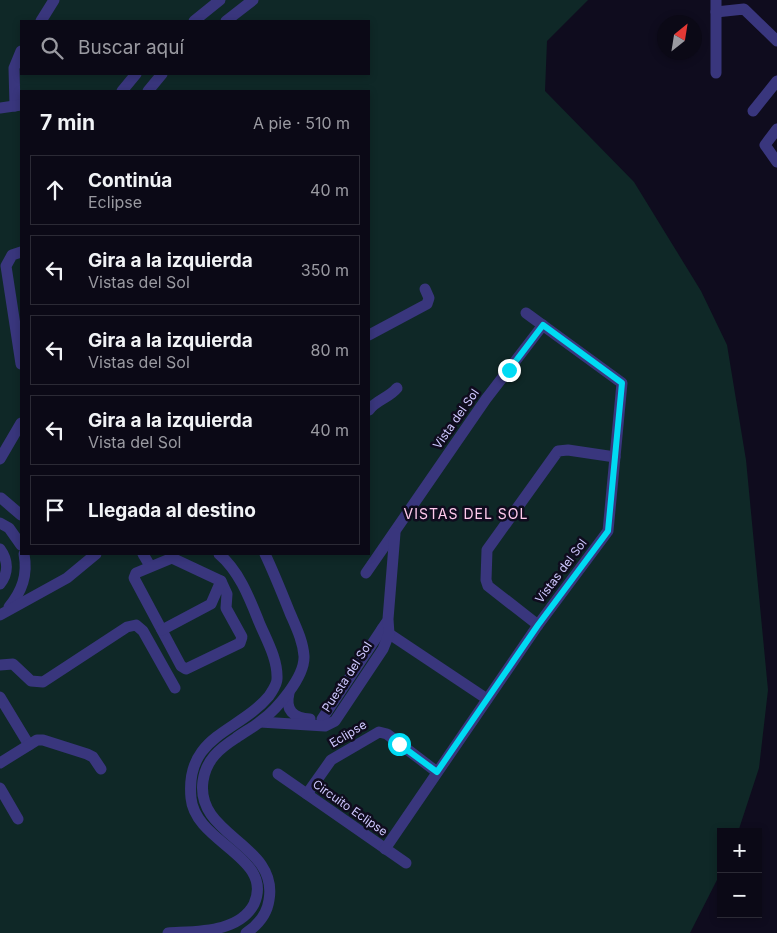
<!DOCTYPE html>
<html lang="es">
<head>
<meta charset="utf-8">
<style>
  :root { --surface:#0b0916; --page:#191723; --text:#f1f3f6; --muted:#9a9aa1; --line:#2b2a35 }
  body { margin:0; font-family:Inter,sans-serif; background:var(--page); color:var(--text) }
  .controls { position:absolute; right:15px; bottom:15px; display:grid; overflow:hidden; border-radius:0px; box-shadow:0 2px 8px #0003 }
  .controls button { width:45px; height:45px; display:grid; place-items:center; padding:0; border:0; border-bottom:1px solid var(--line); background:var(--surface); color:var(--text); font:25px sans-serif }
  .compass { position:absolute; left:657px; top:15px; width:45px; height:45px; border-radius:50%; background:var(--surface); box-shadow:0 2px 8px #0003; rotate:30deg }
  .stop { position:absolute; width:15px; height:15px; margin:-11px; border:4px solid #00daf3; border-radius:50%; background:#fff }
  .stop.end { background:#00daf3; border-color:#fff; box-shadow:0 1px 5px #0008 }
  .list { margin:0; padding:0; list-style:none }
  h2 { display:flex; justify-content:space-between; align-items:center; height:65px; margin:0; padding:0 20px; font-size:21px }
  h2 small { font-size:16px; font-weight:400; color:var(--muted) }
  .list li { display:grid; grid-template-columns:32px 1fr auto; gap:15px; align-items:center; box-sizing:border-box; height:70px; margin:0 10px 10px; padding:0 10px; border:1px solid var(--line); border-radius:0px }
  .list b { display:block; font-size:19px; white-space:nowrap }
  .list p { margin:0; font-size:16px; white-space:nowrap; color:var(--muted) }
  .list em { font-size:16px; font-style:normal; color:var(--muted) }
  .icon { flex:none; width:28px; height:28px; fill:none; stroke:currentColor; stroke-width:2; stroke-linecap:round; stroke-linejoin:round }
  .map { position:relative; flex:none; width:777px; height:933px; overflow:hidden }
  .search { position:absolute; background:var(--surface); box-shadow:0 2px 8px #0003; left:20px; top:20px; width:350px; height:55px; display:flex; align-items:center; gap:12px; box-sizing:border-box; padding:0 18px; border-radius:0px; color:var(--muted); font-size:19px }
  .panel { position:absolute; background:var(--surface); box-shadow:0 2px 8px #0003; left:20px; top:90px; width:350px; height:465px; border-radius:0px }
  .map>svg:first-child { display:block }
  .green { fill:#0f2827; fill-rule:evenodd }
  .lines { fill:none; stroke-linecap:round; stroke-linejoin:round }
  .minor { stroke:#39367d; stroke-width:11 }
  .route { stroke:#00daf3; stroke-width:6 }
  .labels { text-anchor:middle; stroke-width:5; stroke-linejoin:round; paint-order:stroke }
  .street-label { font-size:12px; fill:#cfc8ff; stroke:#0f0c1e }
  .neighbourhood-label { font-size:14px; letter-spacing:1px; fill:#ffcaec; stroke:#0f0c1e }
</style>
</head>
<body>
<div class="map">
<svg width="777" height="933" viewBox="0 0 777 933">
  <rect width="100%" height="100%" fill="#0f0c1e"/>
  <path class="green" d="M0,0H588L547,41L545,91L634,182L701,291L727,345L746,460L768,690L759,768L738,832H721V872L690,933H0ZM21,21H369V74H21ZM21,91H369V554H21Z"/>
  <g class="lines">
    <g class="minor">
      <path d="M716,12L744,9L777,41"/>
      <path d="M41,21L54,0"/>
      <path d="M194,21L220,0"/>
      <path d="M226,21L253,0"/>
      <path d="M716,73V0"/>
      <path d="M122,91L136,74"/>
      <path d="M148,91L162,74"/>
      <path d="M15,106L14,68L21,51"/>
      <path d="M0,108L21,105"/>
      <path d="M753,111L777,81"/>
      <path d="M777,129L765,145L777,162"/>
      <path d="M21,252L12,255L6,266L21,364"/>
      <path d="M369,335L427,304L429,298L425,289"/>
      <path d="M369,410C376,400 389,398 397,388"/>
      <path d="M0,459L21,423"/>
      <path d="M1,498L21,515"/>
      <path d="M0,523L9,528L21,545"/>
      <path d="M0,549C8,560 9,573 0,584"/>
      <path d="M143,554L150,566"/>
      <path d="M172,558L221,581L227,594L226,608L242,637L240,643L186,669L181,666L134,578L136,573Z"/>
      <path d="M366,573L486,399L543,325"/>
      <path d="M9,607C22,591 28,575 24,554"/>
      <path d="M0,615L67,578L96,554"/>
      <path d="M538,625L488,586L486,580L487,550L558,451L568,450L615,457"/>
      <path d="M382,629L487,699"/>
      <path d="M162,630L211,604L221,581"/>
      <path d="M0,665L13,664L31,681L43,682L127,627L136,625L143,631L175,688"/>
      <path d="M289,693C285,710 293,718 310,719"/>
      <path d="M0,697L29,745"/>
      <path d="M322,719L386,623"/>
      <path d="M260,722L325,726L335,721L383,649L389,634L388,619L395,533"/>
      <path d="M0,763L37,740H43L87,754L93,757L101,769"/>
      <path d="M278,774L406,863"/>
      <path d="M0,788L18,819"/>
      <path d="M307,794L331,760L379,732L387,734L437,772"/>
      <path d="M385,849L538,625L608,531L622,383L526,313"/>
      <path d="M168,933C197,931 239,933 254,904C275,857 195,843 191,798C185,735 238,733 269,696C272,691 277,685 277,679C278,659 266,639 259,622C249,597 239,571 219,554"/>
      <path d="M246,933C258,925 267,914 269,900C279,844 195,836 203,781C206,760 219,749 236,738C244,732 254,727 261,721C277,709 305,677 304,656C303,641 296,627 290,613C282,593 274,573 265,554"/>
    </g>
  </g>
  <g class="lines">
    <path class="route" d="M399,744L437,772L538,625L608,531L622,383L543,325L509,370"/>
  </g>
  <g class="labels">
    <g class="street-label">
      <text transform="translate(456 419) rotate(-55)" y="4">Vista del Sol</text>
      <text transform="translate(561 571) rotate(-53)" y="4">Vistas del Sol</text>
      <text transform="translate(347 677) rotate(-57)" y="4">Puesta del Sol</text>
      <text transform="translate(348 734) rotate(-31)" y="4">Eclipse</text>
      <text transform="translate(350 808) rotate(35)" y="4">Circuito Eclipse</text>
    </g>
    <g class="neighbourhood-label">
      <text x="466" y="519">VISTAS DEL SOL</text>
    </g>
  </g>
</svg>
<div class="controls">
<button>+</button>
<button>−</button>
</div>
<svg class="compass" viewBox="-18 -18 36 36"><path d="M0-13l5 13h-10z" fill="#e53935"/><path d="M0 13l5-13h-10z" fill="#9a9aa1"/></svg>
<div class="stop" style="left:399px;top:744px"></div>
<div class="stop end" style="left:509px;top:370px"></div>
<div class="search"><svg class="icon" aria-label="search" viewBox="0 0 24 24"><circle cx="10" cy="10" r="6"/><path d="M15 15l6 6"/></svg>Buscar aquí</div>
<section class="panel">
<h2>7 min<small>A pie · 510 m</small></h2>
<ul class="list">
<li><svg class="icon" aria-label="ahead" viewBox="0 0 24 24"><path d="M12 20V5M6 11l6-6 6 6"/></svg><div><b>Continúa</b><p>Eclipse</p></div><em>40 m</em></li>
<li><svg class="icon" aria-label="left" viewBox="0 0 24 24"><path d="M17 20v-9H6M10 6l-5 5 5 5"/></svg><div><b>Gira a la izquierda</b><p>Vistas del Sol</p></div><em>350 m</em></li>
<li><svg class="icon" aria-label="left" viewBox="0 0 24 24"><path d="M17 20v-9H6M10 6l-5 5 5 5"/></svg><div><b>Gira a la izquierda</b><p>Vistas del Sol</p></div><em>80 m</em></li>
<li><svg class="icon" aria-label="left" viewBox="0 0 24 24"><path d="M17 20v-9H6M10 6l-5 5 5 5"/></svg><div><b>Gira a la izquierda</b><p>Vista del Sol</p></div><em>40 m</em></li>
<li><svg class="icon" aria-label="arrive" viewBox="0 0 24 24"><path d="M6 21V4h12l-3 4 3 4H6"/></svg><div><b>Llegada al destino</b></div></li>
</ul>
</section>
</div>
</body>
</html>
